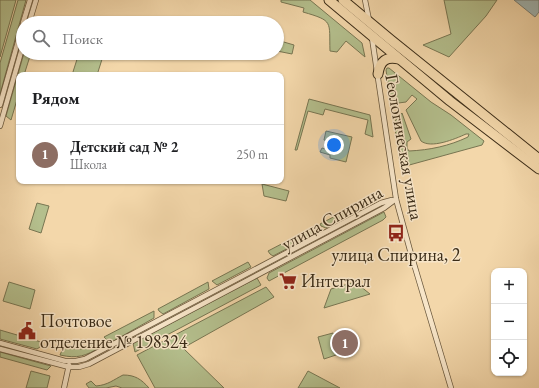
<!DOCTYPE html>
<html lang="ru">
<head>
<meta charset="utf-8">
<style>
  :root { --surface:#fff; --page:#f2f2f2; --text:#202124; --muted:#757577; --line:#e0e0e0; --accent:#db2777 }
  body { margin:0; font-family:"EB Garamond",serif; background:var(--page); color:var(--text) }
  .controls { position:absolute; right:12px; bottom:12px; display:grid; overflow:hidden; border-radius:8px; box-shadow:0 1px 3px #0004 }
  .controls button { width:36px; height:36px; display:grid; place-items:center; padding:0; border:0; border-bottom:1px solid var(--line); background:var(--surface); color:var(--text); font:20px sans-serif }
  .you { position:absolute; left:334px; top:145px; width:14px; height:14px; margin:-10px; border:3px solid #fff; border-radius:50%; background:#1a73e8; box-shadow:0 0 0 6px #1a73e833 }
  .badge { display:grid; place-items:center; width:26px; height:26px; border-radius:50%; background:var(--accent); color:#fff; font-size:13px; font-weight:700 }
  .pin { position:absolute; translate:-50% -50%; border:2px solid #fff; box-shadow:0 1px 4px #0006 }
  .list { margin:0; padding:0; list-style:none }
  h2 { display:flex; justify-content:space-between; align-items:center; height:52px; margin:0; padding:0 16px; font-size:17px }
  h2 small { font-size:13px; font-weight:400; color:var(--muted) }
  .list li { display:grid; grid-template-columns:26px 1fr auto; gap:12px; align-items:center; box-sizing:border-box; height:60px; padding:0 16px; border-top:1px solid var(--line) }
  .list b { display:block; font-size:15px; white-space:nowrap }
  .list p { margin:0; font-size:13px; white-space:nowrap; color:var(--muted) }
  .list em { font-size:13px; font-style:normal; color:var(--muted) }
  .icon { flex:none; width:22px; height:22px; fill:none; stroke:currentColor; stroke-width:2; stroke-linecap:round; stroke-linejoin:round }
  .map { position:relative; flex:none; width:539px; height:388px; overflow:hidden }
  .search { position:absolute; background:var(--surface); box-shadow:0 1px 3px #0004; left:16px; top:16px; width:268px; height:44px; display:flex; align-items:center; gap:10px; box-sizing:border-box; padding:0 14px; border-radius:22px; color:var(--muted); font-size:15px }
  .panel { position:absolute; background:var(--surface); box-shadow:0 1px 3px #0004; left:16px; top:72px; width:268px; height:112px; border-radius:8px }
  .map>svg:first-child { display:block }
  .green { fill:#b4bf8d; stroke:#787652 }
  .water { fill:#a1b7b5; stroke:#787f76 }
  .lines { fill:none; stroke-linecap:round; stroke-linejoin:round }
  .street-casing { stroke:#69573c; stroke-width:6 }
  .highway-casing { stroke:#3b2c17; stroke-width:11 }
  .street { stroke:#f7e5c8; stroke-width:4.5 }
  .highway { stroke:#f3d7aa; stroke-width:9 }
  .labels { text-anchor:middle; stroke-width:3; stroke-linejoin:round; paint-order:stroke }
  .street-label { font-size:18px; fill:#3b2c17; stroke:#f7e5c8 }
  .poi-label { font-size:18px; fill:#3b2c17; stroke:#f7e5c8; text-anchor:start }
</style>
</head>
<body>
<div class="map">
<svg width="539" height="388" viewBox="0 0 539 388">
  <rect width="100%" height="100%" fill="#f3d7aa"/>
  <filter id="stains"><feTurbulence type="fractalNoise" baseFrequency=".005" numOctaves="4"/><feColorMatrix values="0 0 0 0 .2 0 0 0 0 .09 0 0 0 0 .02 0 0 0 .5 -.17"/></filter>
  <radialGradient id="worn" r=".72"><stop offset=".6" stop-color="#630" stop-opacity="0"/><stop offset="1" stop-color="#630" stop-opacity=".3"/></radialGradient>
  <g class="green">
    <path d="M0,0H16L0,57Z"/>
    <path d="M18,0H26L0,94V63Z"/>
    <path d="M281,0H310L362,43L365,57L346,41L337,52L330,51C329,21 334,21 303,12L304,8L281,2Z"/>
    <path d="M444,0H497L486,16L449,57L423,45L451,34Z"/>
    <path d="M277,40L294,45L292,54L277,51Z"/>
    <path d="M24,53H31L24,75H19V93L11,120L6,116Z"/>
    <path d="M79,53H104L97,75H72Z"/>
    <path d="M387,68H389L431,102L451,115L484,141L482,145L402,167L400,163L394,122L402,113L411,139L407,142V148L409,151C430,150 449,146 468,137L469,134H466C455,139 431,149 421,141L406,110L417,99L412,95L406,102L391,104L386,70Z"/>
    <path d="M309,99L370,115L373,137L365,134L368,120L325,109L323,115L308,111L297,150H295Z"/>
    <path d="M326,131L352,137L346,162L330,158V155L320,152L322,148L329,150L331,142L324,140Z"/>
    <path d="M262,184L289,191L286,201L264,196Z"/>
    <path d="M37,203L49,206L41,233L29,229Z"/>
    <path d="M343,212L346,217L326,228L321,226L320,224Z"/>
    <path d="M384,212L386,217L383,220L269,281L267,278L269,273Z"/>
    <path d="M316,226L317,229L315,234L273,256L270,254L268,251Z"/>
    <path d="M248,262L251,267L217,285L212,281Z"/>
    <path d="M257,278L261,285L135,352L133,343Z"/>
    <path d="M9,282L35,290L30,309L3,301Z"/>
    <path d="M208,282L209,289L163,314L159,311L158,309Z"/>
    <path d="M355,282L370,294L324,308L331,289Z"/>
    <path d="M266,287L274,297L183,348L224,388H155L137,355Z"/>
    <path d="M154,311V318L110,343L104,337Z"/>
    <path d="M0,330L41,342L40,347L37,349L0,339Z"/>
    <path d="M333,333L339,354L324,359L318,337Z"/>
    <path d="M99,340L101,347C85,356 78,359 60,355L63,348L81,349Z"/>
    <path d="M0,352L51,366L47,370L0,357Z"/>
    <path d="M31,371L50,376L47,388H26Z"/>
    <path d="M308,371L340,388H298Z"/>
    <path d="M123,375C135,375 141,379 149,388H122L116,386L106,388H89L86,384L91,381L96,386C108,385 113,380 123,375Z"/>
  </g>
  <path class="water" d="M514,0H539V12L535,17Z"/>
  <g class="lines">
    <g class="street-casing">
      <g id="street">
        <path d="M365,0L369,20"/>
        <path d="M23,23L30,0"/>
        <path d="M29,23L36,0"/>
        <path d="M372,38L396,199L411,254L451,388"/>
        <path d="M0,105L23,24"/>
        <path d="M0,126L23,45"/>
        <path d="M0,343L65,361H76L85,359L381,203L392,200"/>
        <path d="M0,349L69,367H79L89,364L384,208L396,199"/>
        <path d="M64,388L69,365"/>
      </g>
    </g>
    <g class="highway-casing">
      <g id="highway">
        <path d="M329,0L450,101L539,169"/>
        <path d="M343,0L391,40L539,159"/>
        <path d="M378,74C380,61 386,56 399,59"/>
      </g>
    </g>
    <use href="#street" class="street"/>
    <use href="#highway" class="highway"/>
  </g>
  <defs>
    <g id="bus-bare" transform="scale(1.38)"><path d="M-5-6H5V4H4V6H2V4H-2V6H-4V4H-5ZM-3.5-4V0h7V-4ZM-3.5 1.2v1.5H-2V1.2ZM2 1.2v1.5H3.5V1.2Z" fill="#8f2418" stroke="#f7e5c8" stroke-width="2.5" paint-order="stroke"/></g>
    <g id="supermarket-bare" transform="scale(1.38)"><path d="M-6-5.5h2.5l.6 2H6L4.5 2H-2.5L-4.4-4H-6ZM-1.5 3.2a1.3 1.3 0 1 0 .1 0ZM3 3.2a1.3 1.3 0 1 0 .1 0Z" fill="#8f2418" stroke="#f7e5c8" stroke-width="2.5" paint-order="stroke"/></g>
    <g id="civic-bare" transform="scale(1.38)"><path d="M-.6-6.5H3V-4.5H.6V-3L4-1V1h2V6H-6V1h2V-1L-.6-3ZM-1.2 2.5V6h2.4V2.5Z" fill="#8f2418" stroke="#f7e5c8" stroke-width="2.5" paint-order="stroke"/></g>
  </defs>
  <g fill-rule="evenodd">
    <use href="#bus-bare" x="396" y="233"/>
    <use href="#supermarket-bare" x="288" y="281"/>
    <use href="#civic-bare" x="27" y="331"/>
  </g>
  <g class="labels">
    <g class="street-label">
      <text transform="translate(404 147) rotate(80)" y="6">Геологическая улица</text>
      <text transform="translate(332 218) rotate(-29)" y="6">улица Спирина</text>
    </g>
    <g class="poi-label">
      <text x="396" y="261" text-anchor="middle">улица Спирина, 2</text>
      <text x="301" y="287">Интеграл</text>
      <text x="40" y="327">Почтовое<tspan x="40" dy="21">отделение № 198324</tspan></text>
    </g>
  </g>
  <rect width="100%" height="100%" filter="url(#stains)"/>
  <rect width="100%" height="100%" fill="url(#worn)"/>
</svg>
<div class="controls">
<button>+</button>
<button>−</button>
<button><svg class="icon" aria-label="locate" viewBox="0 0 24 24"><circle cx="12" cy="12" r="6"/><path d="M12 2v4M12 18v4M2 12h4M18 12h4"/></svg></button>
</div>
<div class="you"></div>
<div class="pin badge" style="left:345px;top:343px;background:#8d6e63">1</div>
<div class="search"><svg class="icon" aria-label="search" viewBox="0 0 24 24"><circle cx="10" cy="10" r="6"/><path d="M15 15l6 6"/></svg>Поиск</div>
<section class="panel">
<h2>Рядом<small></small></h2>
<ul class="list">
<li><span class="badge" style="background:#8d6e63">1</span><div><b>Детский сад № 2</b><p>Школа</p></div><em>250 m</em></li>
</ul>
</section>
</div>
</body>
</html>
